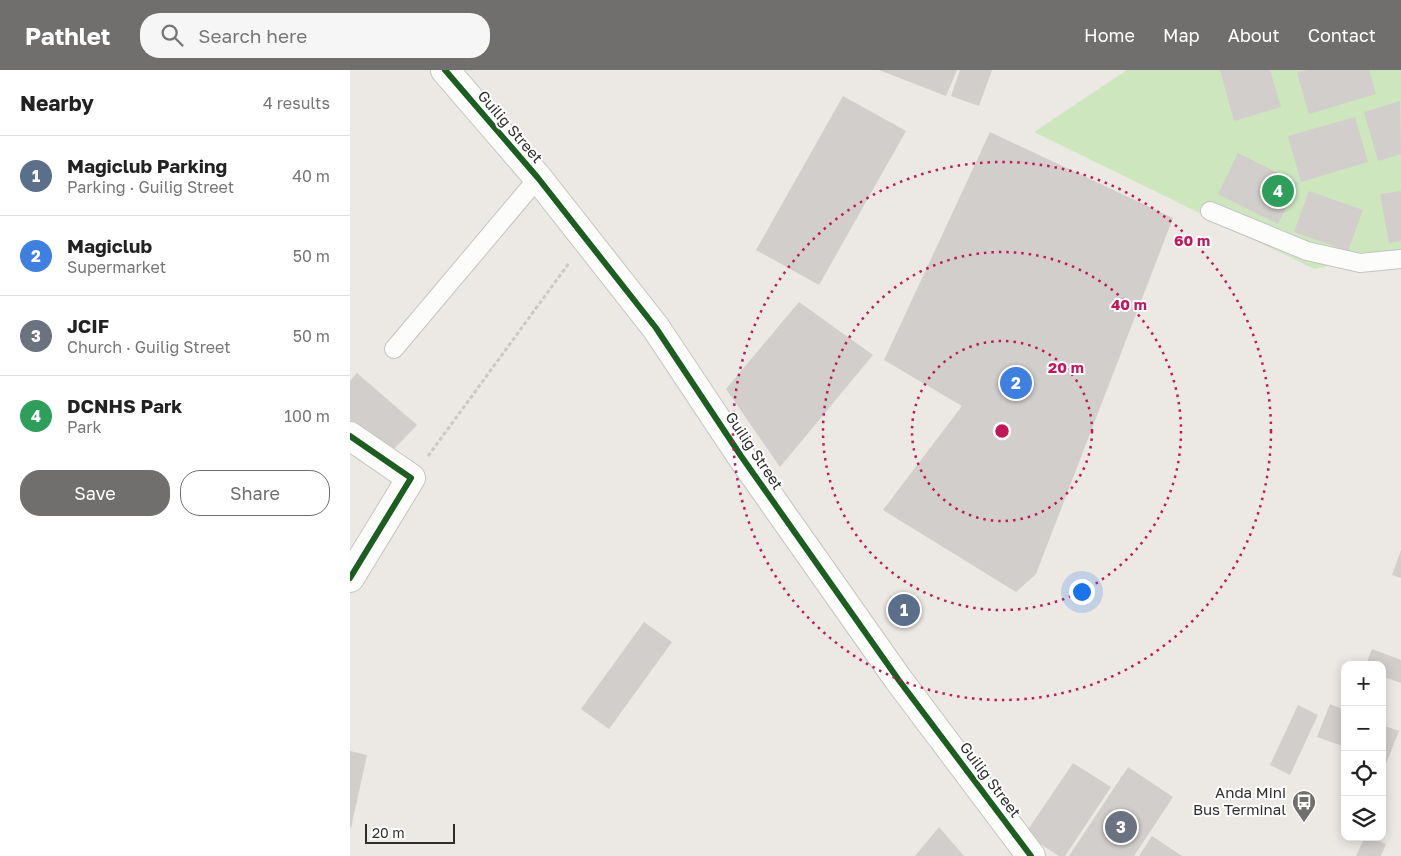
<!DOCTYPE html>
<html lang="en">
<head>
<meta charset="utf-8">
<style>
  :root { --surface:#fff; --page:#f6f6f6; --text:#222; --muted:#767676; --line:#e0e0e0; --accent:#706f6e }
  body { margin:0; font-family:"Golos Text",sans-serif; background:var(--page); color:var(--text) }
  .controls { position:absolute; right:15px; bottom:15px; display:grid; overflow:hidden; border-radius:10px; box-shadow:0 2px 12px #0003 }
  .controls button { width:45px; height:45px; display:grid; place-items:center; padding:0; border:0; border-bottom:1px solid var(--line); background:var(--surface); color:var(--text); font:25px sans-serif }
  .scale { position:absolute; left:15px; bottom:12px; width:90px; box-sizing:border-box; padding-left:5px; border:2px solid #2e2e2e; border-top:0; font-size:14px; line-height:18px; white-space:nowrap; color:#2e2e2e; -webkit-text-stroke:4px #fff; paint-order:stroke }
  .you { position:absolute; left:731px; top:521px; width:18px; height:18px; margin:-12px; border:4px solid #fff; border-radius:50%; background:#1a73e8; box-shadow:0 0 0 8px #1a73e833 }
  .badge { display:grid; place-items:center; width:32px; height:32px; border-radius:50%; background:var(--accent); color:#fff; font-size:16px; font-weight:700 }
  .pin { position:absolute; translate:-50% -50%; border:2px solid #fff; box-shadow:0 1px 5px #0006 }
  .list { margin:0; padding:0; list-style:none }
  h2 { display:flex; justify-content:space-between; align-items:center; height:65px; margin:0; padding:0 20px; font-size:21px }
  h2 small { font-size:16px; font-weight:400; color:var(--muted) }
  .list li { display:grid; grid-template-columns:32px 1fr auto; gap:15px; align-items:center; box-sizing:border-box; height:80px; padding:0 20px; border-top:1px solid var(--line) }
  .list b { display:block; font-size:19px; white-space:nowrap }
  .list p { margin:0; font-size:16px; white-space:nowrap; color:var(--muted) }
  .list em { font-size:16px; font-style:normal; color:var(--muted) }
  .actions { display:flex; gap:10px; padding:15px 20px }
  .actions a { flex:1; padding:11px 0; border:1px solid var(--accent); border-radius:20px; text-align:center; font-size:18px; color:var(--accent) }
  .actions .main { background:var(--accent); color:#fff }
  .icon { flex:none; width:28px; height:28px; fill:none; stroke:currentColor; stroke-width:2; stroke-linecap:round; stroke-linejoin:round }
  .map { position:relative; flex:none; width:1051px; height:786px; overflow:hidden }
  header { display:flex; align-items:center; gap:30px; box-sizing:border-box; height:70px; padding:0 25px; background:var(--accent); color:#fff }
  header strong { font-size:24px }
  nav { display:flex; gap:28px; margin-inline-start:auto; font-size:18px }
  .search { width:350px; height:45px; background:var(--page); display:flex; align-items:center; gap:12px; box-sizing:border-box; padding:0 18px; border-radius:20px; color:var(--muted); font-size:19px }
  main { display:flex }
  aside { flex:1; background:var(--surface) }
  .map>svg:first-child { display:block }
  .green { fill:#cee6be }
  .building { fill:#d1cecb }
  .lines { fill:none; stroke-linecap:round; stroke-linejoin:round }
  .lane-casing { stroke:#c5c4c5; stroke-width:20 }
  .street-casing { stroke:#c5c4c5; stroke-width:30 }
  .secondary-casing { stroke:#c5c4c5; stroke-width:30 }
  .path { stroke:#c9c9c8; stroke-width:3; stroke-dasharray:4 2.5; stroke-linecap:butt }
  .lane { stroke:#fcfcfb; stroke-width:18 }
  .street { stroke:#fcfcfb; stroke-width:28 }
  .secondary { stroke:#fcfcfb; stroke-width:28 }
  .cycleway-casing { stroke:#fff; stroke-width:9 }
  .cycleway { stroke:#1b5e20; stroke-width:6 }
  .ring { fill:none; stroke:#c2185b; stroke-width:2.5; stroke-dasharray:2.5 5 }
  .labels { text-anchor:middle; stroke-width:4; stroke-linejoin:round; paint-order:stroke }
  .street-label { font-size:15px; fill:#2e2e2e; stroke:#fff }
  .poi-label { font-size:15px; fill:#2e2e2e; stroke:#fff; text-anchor:end }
  .centre { fill:#c2185b; stroke:#fff; stroke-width:2.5 }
  .ring-label { font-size:15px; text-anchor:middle; font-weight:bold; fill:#c2185b; stroke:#fff; stroke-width:4; stroke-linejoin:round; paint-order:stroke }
</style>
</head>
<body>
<header>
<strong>Pathlet</strong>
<div class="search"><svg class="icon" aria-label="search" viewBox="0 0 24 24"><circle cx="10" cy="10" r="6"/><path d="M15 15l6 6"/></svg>Search here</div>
<nav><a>Home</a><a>Map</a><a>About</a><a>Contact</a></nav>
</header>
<main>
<aside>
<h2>Nearby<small>4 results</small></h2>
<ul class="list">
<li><span class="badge" style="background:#5c6f8a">1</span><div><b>Magiclub Parking</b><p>Parking · Guilig Street</p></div><em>40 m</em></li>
<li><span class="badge" style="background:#3f7fe0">2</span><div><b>Magiclub</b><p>Supermarket</p></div><em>50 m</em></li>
<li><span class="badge" style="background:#6b7280">3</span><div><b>JCIF</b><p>Church · Guilig Street</p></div><em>50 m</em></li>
<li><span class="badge" style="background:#2e9e5b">4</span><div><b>DCNHS Park</b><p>Park</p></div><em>100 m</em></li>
</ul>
<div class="actions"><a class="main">Save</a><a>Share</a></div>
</aside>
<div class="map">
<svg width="1051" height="786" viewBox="0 0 1051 786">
  <rect width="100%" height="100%" fill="#ece8e4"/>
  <path class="green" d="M777,0H1051V180L964,199L684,62Z"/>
  <g class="building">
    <path d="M529,0H607L596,26Z"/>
    <path d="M610,0H642L629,36L601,26Z"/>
    <path d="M870,0H920L931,37L884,51Z"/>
    <path d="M958,0H1019L1026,24L959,44L947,3Z"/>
    <path d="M493,26L556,61L469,215L406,180Z"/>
    <path d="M1050,31L1051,84L1028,91L1014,42Z"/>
    <path d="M1005,47L1018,92L951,112L938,66Z"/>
    <path d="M640,62L823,148L686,504L666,522L533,440L612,336L534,290Z"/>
    <path d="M888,83L948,113L928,154L868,124Z"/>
    <path d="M959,121L1013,140L998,181L944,162Z"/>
    <path d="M1051,121V171L1039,173L1030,124Z"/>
    <path d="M449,232L523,285L430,397L376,319Z"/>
    <path d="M7,303L67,355L40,383L0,357V311Z"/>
    <path d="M1051,480V508L1042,505Z"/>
    <path d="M294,552L322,572L259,659L231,639Z"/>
    <path d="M1022,579L1051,590V613L1032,606V595H1016Z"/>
    <path d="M980,634L995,640V677L967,667Z"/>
    <path d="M948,635L968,645L940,705L920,695Z"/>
    <path d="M1032,655L1049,661L1036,694L1032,692Z"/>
    <path d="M0,681L17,685L1,758L0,757Z"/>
    <path d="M723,693L761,717L715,786H709L675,764Z"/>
    <path d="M778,697L823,727L784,786H719Z"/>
    <path d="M589,757L614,786H565Z"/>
    <path d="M802,766L832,786H789Z"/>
    <path d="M1015,767H1021L1036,774L1031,786H1006Z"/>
  </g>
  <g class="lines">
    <g class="lane-casing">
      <g id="lane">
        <path d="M860,141L957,181L1010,193L1051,189"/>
        <path d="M44,279L188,108"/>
      </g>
    </g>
    <g class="street-casing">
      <path id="street" d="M0,366L61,408L0,508"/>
    </g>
    <g class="secondary-casing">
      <path id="secondary" d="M95,0L188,108L306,258L391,386L548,609L681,786"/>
    </g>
    <path class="path" d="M78,386L219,193"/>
    <use href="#lane" class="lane"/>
    <use href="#street" class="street"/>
    <use href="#secondary" class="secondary"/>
    <g class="cycleway-casing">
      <g id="cycleway">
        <path d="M95,0L188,108L306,258L391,386L548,609L681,786"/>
        <path d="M0,366L61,408L0,508"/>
      </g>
    </g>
    <use href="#cycleway" class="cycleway"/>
  </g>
  <g class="ring">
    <circle cx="652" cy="361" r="90"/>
    <circle cx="652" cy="361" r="179"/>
    <circle cx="652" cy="361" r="269"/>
  </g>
  <defs>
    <g id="bus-pin" transform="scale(1.25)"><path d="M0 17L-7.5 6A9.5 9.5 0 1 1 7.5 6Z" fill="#706f6e" stroke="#fff"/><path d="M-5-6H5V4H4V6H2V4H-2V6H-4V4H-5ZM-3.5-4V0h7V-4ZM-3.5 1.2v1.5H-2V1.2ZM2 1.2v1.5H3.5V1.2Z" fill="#fff"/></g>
  </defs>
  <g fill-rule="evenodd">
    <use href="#bus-pin" x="954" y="732"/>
  </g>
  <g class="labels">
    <g class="street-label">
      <text transform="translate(160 57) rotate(49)" y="5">Guilig Street</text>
      <text transform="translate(404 381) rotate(56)" y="5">Guilig Street</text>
      <text transform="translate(640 710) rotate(53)" y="5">Guilig Street</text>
    </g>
    <g class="poi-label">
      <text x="936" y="728">Anda Mini<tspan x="936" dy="17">Bus Terminal</tspan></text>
    </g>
  </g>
  <circle cx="652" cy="361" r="8" class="centre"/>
  <g class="ring-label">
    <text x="842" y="176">60 m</text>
    <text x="779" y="240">40 m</text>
    <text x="716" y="303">20 m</text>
  </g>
</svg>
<div class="controls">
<button>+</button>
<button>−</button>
<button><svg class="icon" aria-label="locate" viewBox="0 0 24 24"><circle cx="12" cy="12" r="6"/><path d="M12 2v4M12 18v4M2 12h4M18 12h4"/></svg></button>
<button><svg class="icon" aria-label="layers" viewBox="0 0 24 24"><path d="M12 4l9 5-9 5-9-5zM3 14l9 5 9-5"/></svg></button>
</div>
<div class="scale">20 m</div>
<div class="you"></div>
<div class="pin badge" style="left:554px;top:540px;background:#5c6f8a">1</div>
<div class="pin badge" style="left:666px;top:313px;background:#3f7fe0">2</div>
<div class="pin badge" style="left:771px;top:757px;background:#6b7280">3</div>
<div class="pin badge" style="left:928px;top:121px;background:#2e9e5b">4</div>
</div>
</main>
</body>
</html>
